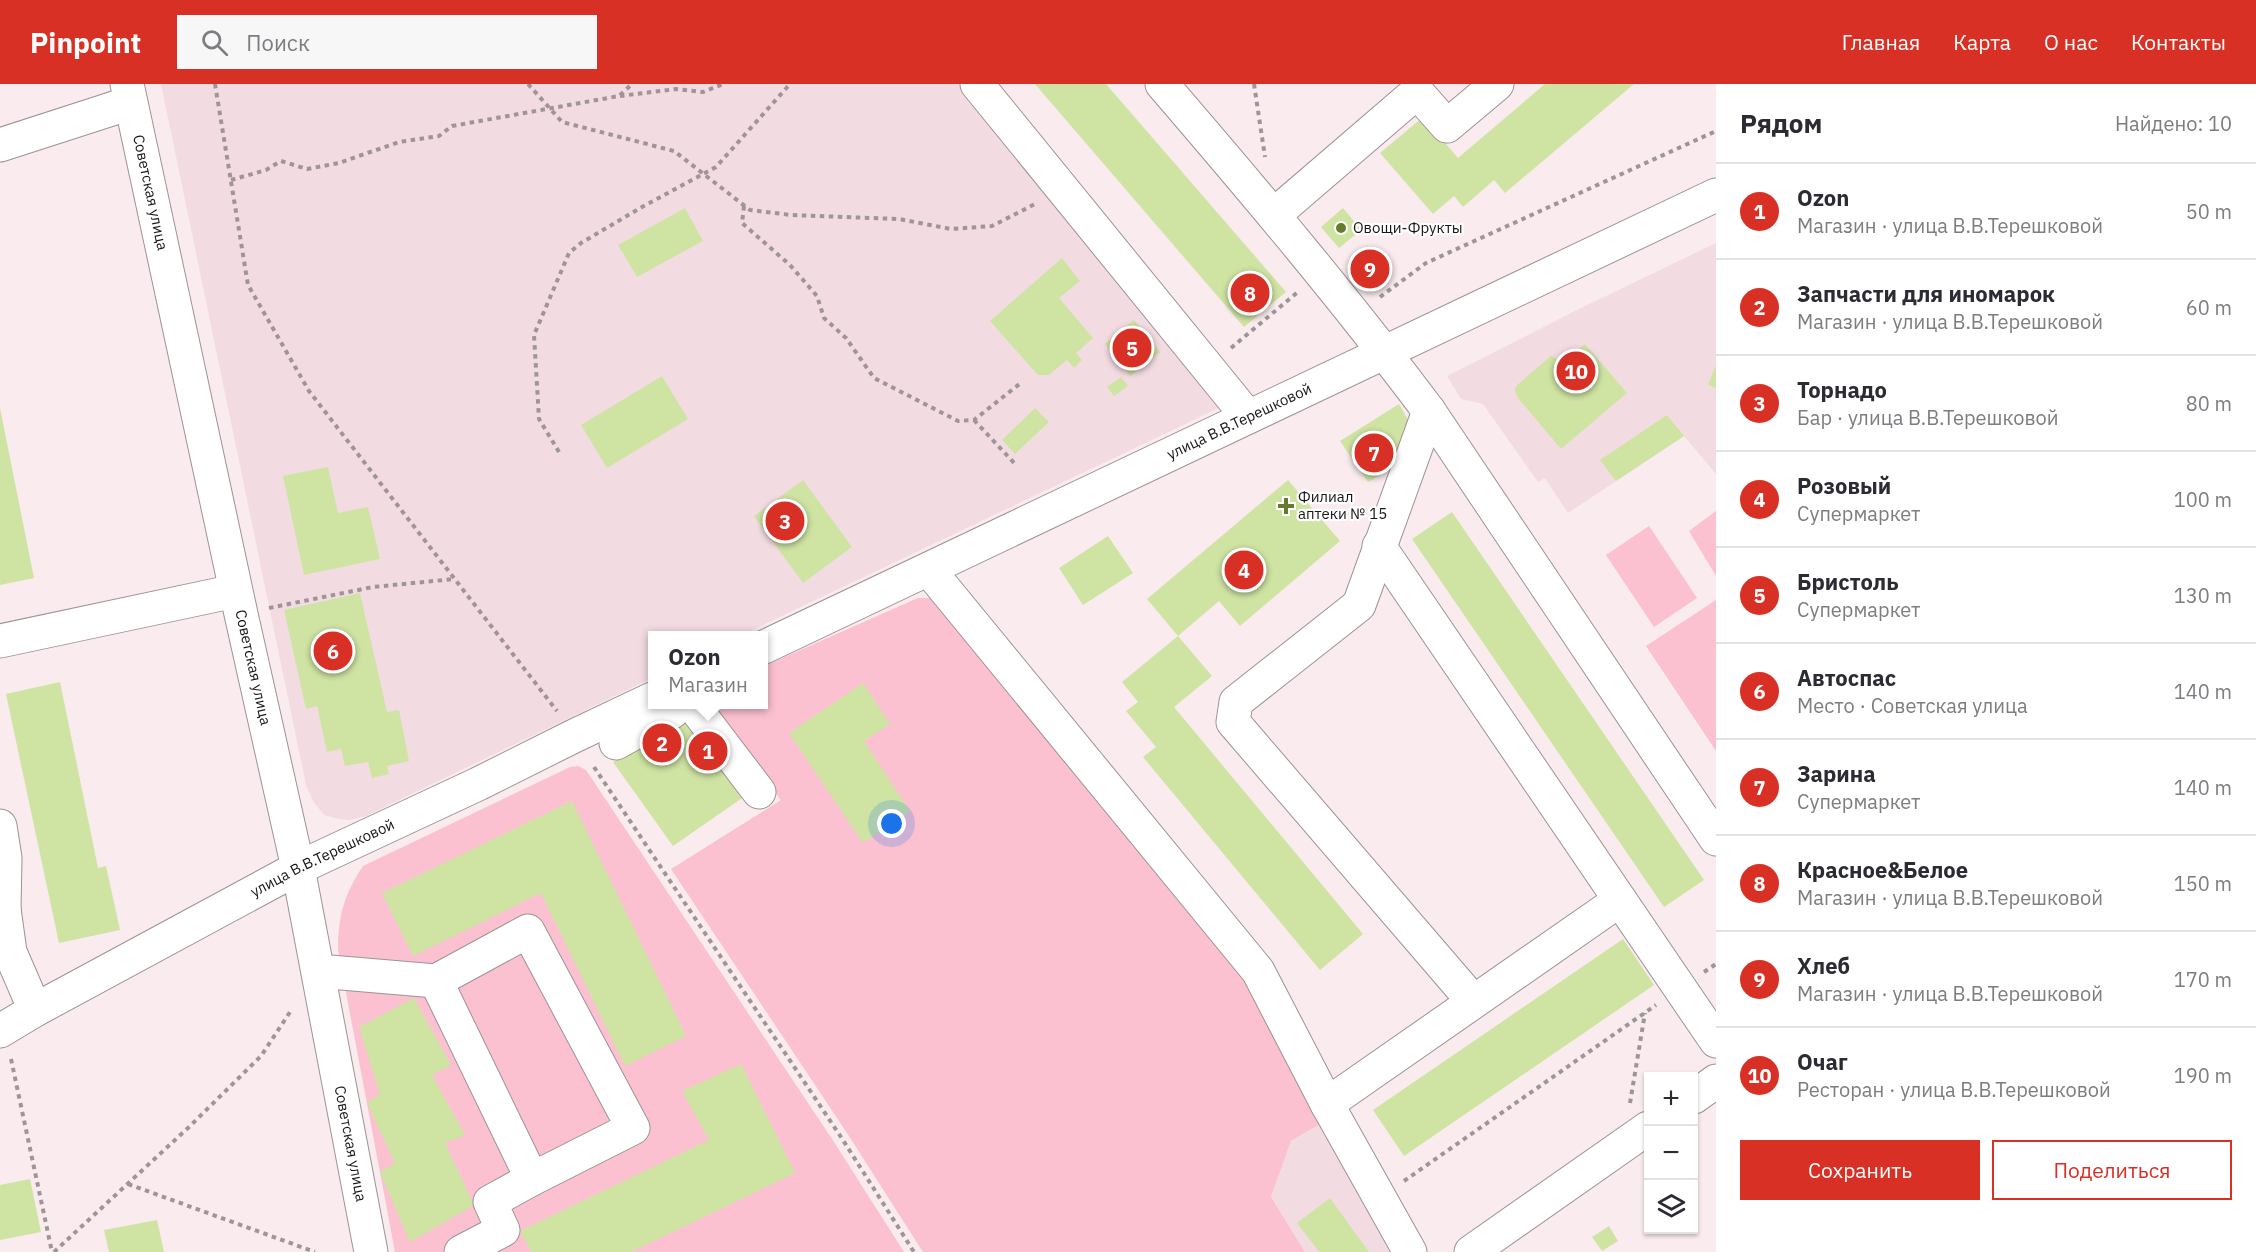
<!DOCTYPE html>
<html lang="ru">
<head>
<meta charset="utf-8">
<style>
  :root { --surface:#fff; --page:#f7f7f7; --text:#2b2b33; --muted:#7c7c81; --line:#e1e1e2; --accent:#d93025 }
  body { margin:0; font-family:"IBM Plex Sans",sans-serif; background:var(--page); color:var(--text) }
  .controls { position:absolute; right:18px; bottom:18px; display:grid; overflow:hidden; border-radius:0px; box-shadow:0 2px 4px #0004 }
  .controls button { width:54px; height:54px; display:grid; place-items:center; padding:0; border:0; border-bottom:2px solid var(--line); background:var(--surface); color:var(--text); font:30px sans-serif }
  .you { position:absolute; left:892px; top:740px; width:21px; height:21px; margin:-15px; border:4px solid #fff; border-radius:50%; background:#1a73e8; box-shadow:0 0 0 9px #1a73e833 }
  .badge { display:grid; place-items:center; width:39px; height:39px; border-radius:50%; background:var(--accent); color:#fff; font-size:20px; font-weight:700 }
  .pin { position:absolute; translate:-50% -50%; border:3px solid #fff; box-shadow:0 2px 6px #0006 }
  .popup { position:absolute; left:648px; top:547px; width:120px; height:78px; box-sizing:border-box; display:grid; place-content:center; border-radius:0px; background:var(--surface); filter:drop-shadow(0 2px 4px #0005); font-size:20px; white-space:nowrap; color:var(--muted) }
  .popup b { font-size:22px; color:var(--text) }
  .popup::after { content:''; position:absolute; left:50%; top:100%; margin-left:-12px; border:12px solid transparent; border-top-color:var(--surface) }
  .list { margin:0; padding:0; list-style:none }
  h2 { display:flex; justify-content:space-between; align-items:center; height:78px; margin:0; padding:0 24px; font-size:26px }
  h2 small { font-size:20px; font-weight:400; color:var(--muted) }
  .list li { display:grid; grid-template-columns:39px 1fr auto; gap:18px; align-items:center; box-sizing:border-box; height:96px; padding:0 24px; border-top:2px solid var(--line) }
  .list b { display:block; font-size:22px; white-space:nowrap }
  .list p { margin:0; font-size:20px; white-space:nowrap; color:var(--muted) }
  .list em { font-size:20px; font-style:normal; color:var(--muted) }
  .actions { display:flex; gap:12px; padding:18px 24px }
  .actions a { flex:1; padding:14px 0; border:2px solid var(--accent); border-radius:0px; text-align:center; font-size:21px; color:var(--accent) }
  .actions .main { background:var(--accent); color:#fff }
  .icon { flex:none; width:33px; height:33px; fill:none; stroke:currentColor; stroke-width:2; stroke-linecap:round; stroke-linejoin:round }
  .map { position:relative; flex:none; width:1716px; height:1168px; overflow:hidden }
  header { display:flex; align-items:center; gap:36px; box-sizing:border-box; height:84px; padding:0 30px; background:var(--accent); color:#fff }
  header strong { font-size:28px }
  nav { display:flex; gap:33px; margin-inline-start:auto; font-size:21px }
  .search { width:420px; height:54px; background:var(--page); display:flex; align-items:center; gap:15px; box-sizing:border-box; padding:0 21px; border-radius:0px; color:var(--muted); font-size:22px }
  main { display:flex }
  aside { flex:1; background:var(--surface) }
  .map>svg:first-child { display:block }
  .built { fill:#f2dce2 }
  .green { fill:#fbc1d1 }
  .building { fill:#cfe4a3 }
  .lines { fill:none; stroke-linecap:round; stroke-linejoin:round }
  .minor-casing { stroke:#9e9295; stroke-width:35 }
  .path { stroke:#9f9598; stroke-width:4; stroke-dasharray:4.5 4.5; stroke-linecap:butt }
  .minor { stroke:#fff; stroke-width:33 }
  .poi-dot { fill:#667b2b; stroke:#fff; stroke-width:2 }
  .labels { text-anchor:middle; stroke-width:4.5; stroke-linejoin:round; paint-order:stroke }
  .street-label { font-size:15px; fill:#191516; stroke:#fff }
  .poi-label { font-size:15px; fill:#191516; stroke:#fff; text-anchor:start }
</style>
</head>
<body>
<header>
<strong>Pinpoint</strong>
<div class="search"><svg class="icon" aria-label="search" viewBox="0 0 24 24"><circle cx="10" cy="10" r="6"/><path d="M15 15l6 6"/></svg>Поиск</div>
<nav><a>Главная</a><a>Карта</a><a>О нас</a><a>Контакты</a></nav>
</header>
<main>
<div class="map">
<svg width="1716" height="1168" viewBox="0 0 1716 1168">
  <rect width="100%" height="100%" fill="#f9ebee"/>
  <g class="built">
    <path d="M161,0H995L1219,324L742,551L652,552V594L366,732L350,736L339,735L324,731L313,717L306,701Z"/>
    <path d="M1716,159V390L1684,352L1568,429L1545,394L1538,398L1483,320L1461,315L1447,292L1579,225Z"/>
    <path d="M1327,1036L1400,1168H1305L1271,1113L1291,1057Z"/>
  </g>
  <g class="green">
    <path d="M1716,427V492L1689,447Z"/>
    <path d="M1649,442L1697,514L1654,543L1606,471Z"/>
    <path d="M918,514H937L1250,890L1327,1036L1291,1057L1271,1113L1305,1168H923L847,1049L671,785L781,716L705,621L764,620V582Z"/>
    <path d="M1716,516V667L1646,562Z"/>
    <path d="M578,682L586,686L834,1058L904,1168H395L338,866C338,831 344,811 363,782L570,683Z"/>
  </g>
  <g class="building">
    <path d="M1035,0H1106L1286,208L1244,243Z"/>
    <path d="M1545,0H1634L1505,109L1494,96L1463,123L1454,112L1433,130L1380,69L1423,33L1458,74Z"/>
    <path d="M685,124L703,157L637,193L618,161Z"/>
    <path d="M1343,124L1361,146L1339,164L1321,143Z"/>
    <path d="M1368,170L1385,189L1372,201L1355,181Z"/>
    <path d="M1062,174L1080,197L1059,214L1093,254L1076,269L1082,276L1074,284L1067,276L1049,291H1038L990,237Z"/>
    <path d="M1134,236L1160,268L1130,292L1105,260Z"/>
    <path d="M1585,260L1627,309L1561,365L1518,314L1515,307L1516,302L1552,271L1561,281Z"/>
    <path d="M1716,281V304L1708,301Z"/>
    <path d="M662,292L688,335L607,384L581,341Z"/>
    <path d="M1121,293L1128,302L1114,312L1107,303Z"/>
    <path d="M1399,320L1408,336L1396,382L1368,398L1340,357Z"/>
    <path d="M0,324L34,494L0,501Z"/>
    <path d="M1035,324L1049,338L1015,370L1002,356Z"/>
    <path d="M1667,331L1684,352L1616,397L1600,376Z"/>
    <path d="M328,383L338,429L368,423L380,475L304,491L283,392Z"/>
    <path d="M803,396L852,463L803,499L754,432Z"/>
    <path d="M1288,396L1340,457L1240,542L1219,517L1178,552L1212,592L1174,623L1363,850L1320,886L1143,673L1156,663L1126,627L1138,618L1122,598L1178,552L1147,515Z"/>
    <path d="M1452,428L1704,796L1664,823L1412,455Z"/>
    <path d="M1108,452L1133,489L1083,521L1059,484Z"/>
    <path d="M360,509L387,628L399,626L409,677L387,682L389,690L372,694L368,678L345,682L341,665L327,668L317,622L306,625L284,526Z"/>
    <path d="M60,598L98,784L106,782L120,846L59,859L6,610Z"/>
    <path d="M863,599L890,640L864,657L910,727L863,759L789,649Z"/>
    <path d="M693,634L748,710L673,762L613,678Z"/>
    <path d="M572,717L686,952L625,982L541,809L413,872L382,809Z"/>
    <path d="M1623,855L1654,901L1404,1072L1373,1026Z"/>
    <path d="M414,914L451,981L432,991L465,1051L445,1059L474,1121L410,1158L380,1088L395,1079L367,1019L380,1010L359,943Z"/>
    <path d="M741,980L795,1089L631,1168H531L520,1147L709,1056L682,1007Z"/>
    <path d="M30,1095L41,1148L0,1156V1101Z"/>
    <path d="M1330,1114L1369,1168H1319L1297,1139Z"/>
    <path d="M157,1136L164,1168H109L104,1146Z"/>
    <path d="M1609,1142L1618,1157L1602,1167L1592,1153Z"/>
  </g>
  <g class="lines">
    <g class="minor-casing">
      <g id="minor">
        <path id="s1" d="M127,0L241,530L298,784L371,1168"/>
        <path d="M977,0L1248,333"/>
        <path d="M1162,0C1254,107 1345,215 1429,327L1716,755"/>
        <path d="M0,61L130,19"/>
        <path d="M1274,131L1417,8L1447,42L1497,0"/>
        <path d="M1429,327L1359,521L1236,618L1233,638L1473,917"/>
        <path d="M1379,462L1716,957"/>
        <path d="M929,486L1258,887L1327,1020L1410,1168"/>
        <path d="M0,557L235,507"/>
        <path id="s2" d="M764,563L1716,111"/>
        <path d="M692,620L759,708"/>
        <path d="M616,659L672,628"/>
        <path d="M0,742L5,774L4,825"/>
        <path d="M0,825H4L10,868L35,926"/>
        <path d="M318,887L436,897L528,847L633,1044L532,1095L436,897"/>
        <path id="s3" d="M0,947L35,926L298,784L478,700L574,652L652,615"/>
        <path d="M1694,1013L1716,997"/>
        <path d="M1327,1020L1620,816"/>
        <path d="M461,1168L503,1146L490,1118L532,1095"/>
        <path d="M1471,1168L1648,1044"/>
      </g>
    </g>
    <g class="path">
      <path d="M215,0L248,201L309,307L557,627"/>
      <path d="M528,0L562,38L674,67L750,126L791,131L899,135L951,145L992,142L1037,119"/>
      <path d="M1254,0L1265,73"/>
      <path d="M620,12L676,5L703,8L723,0"/>
      <path d="M231,96L266,86L281,77L307,85L339,79L399,58L439,52L452,42L619,12L632,0"/>
      <path d="M744,122L742,139L790,181L817,212L824,234L846,254L874,294L958,337L974,336L1022,298"/>
      <path d="M1380,213L1426,179L1716,47"/>
      <path d="M1231,264L1299,207"/>
      <path d="M974,336L1016,381"/>
      <path d="M559,368L539,335L534,251L569,169L581,159L642,123L716,83L790,0"/>
      <path d="M269,524L373,503L454,495"/>
      <path d="M594,683L841,1053L914,1168"/>
      <path d="M1704,888L1716,880"/>
      <path d="M11,975L52,1168"/>
      <path d="M1630,1019L1645,929"/>
      <path d="M1404,1097L1656,921"/>
      <path d="M128,1100L315,1168"/>
      <path d="M54,1168L189,1043L261,972L292,925"/>
    </g>
    <use href="#minor" class="minor"/>
  </g>
  <g class="poi-dot">
    <circle cx="1341" cy="144" r="6"/>
    <path d="M1283 413h6v6h6v6h-6v6h-6v-6h-6v-6h6z"/>
  </g>
  <g class="labels">
    <g class="street-label">
      <text dy="5" stroke="none"><textPath href="#s1" startOffset="111">Советская улица</textPath></text>
      <text dy="5" stroke="none"><textPath href="#s2" startOffset="526">улица В.В.Терешковой</textPath></text>
      <text dy="5" stroke="none"><textPath href="#s1" startOffset="597">Советская улица</textPath></text>
      <text dy="5" stroke="none"><textPath href="#s3" startOffset="366">улица В.В.Терешковой</textPath></text>
      <text dy="5" stroke="none"><textPath href="#s1" startOffset="1083">Советская улица</textPath></text>
    </g>
    <g class="poi-label">
      <text x="1353" y="149">Овощи-Фрукты</text>
      <text x="1298" y="418">Филиал<tspan x="1298" dy="17">аптеки № 15</tspan></text>
    </g>
  </g>
</svg>
<div class="controls">
<button>+</button>
<button>−</button>
<button><svg class="icon" aria-label="layers" viewBox="0 0 24 24"><path d="M12 4l9 5-9 5-9-5zM3 14l9 5 9-5"/></svg></button>
</div>
<div class="you"></div>
<div class="pin badge" style="left:708px;top:667px">1</div>
<div class="popup"><b>Ozon</b>Магазин</div>
<div class="pin badge" style="left:662px;top:659px">2</div>
<div class="pin badge" style="left:785px;top:437px">3</div>
<div class="pin badge" style="left:1244px;top:486px">4</div>
<div class="pin badge" style="left:1132px;top:264px">5</div>
<div class="pin badge" style="left:333px;top:567px">6</div>
<div class="pin badge" style="left:1374px;top:369px">7</div>
<div class="pin badge" style="left:1250px;top:209px">8</div>
<div class="pin badge" style="left:1370px;top:185px">9</div>
<div class="pin badge" style="left:1576px;top:287px">10</div>
</div>
<aside>
<h2>Рядом<small>Найдено: 10</small></h2>
<ul class="list">
<li><span class="badge">1</span><div><b>Ozon</b><p>Магазин · улица В.В.Терешковой</p></div><em>50 m</em></li>
<li><span class="badge">2</span><div><b>Запчасти для иномарок</b><p>Магазин · улица В.В.Терешковой</p></div><em>60 m</em></li>
<li><span class="badge">3</span><div><b>Торнадо</b><p>Бар · улица В.В.Терешковой</p></div><em>80 m</em></li>
<li><span class="badge">4</span><div><b>Розовый</b><p>Супермаркет</p></div><em>100 m</em></li>
<li><span class="badge">5</span><div><b>Бристоль</b><p>Супермаркет</p></div><em>130 m</em></li>
<li><span class="badge">6</span><div><b>Автоспас</b><p>Место · Советская улица</p></div><em>140 m</em></li>
<li><span class="badge">7</span><div><b>Зарина</b><p>Супермаркет</p></div><em>140 m</em></li>
<li><span class="badge">8</span><div><b>Красное&amp;Белое</b><p>Магазин · улица В.В.Терешковой</p></div><em>150 m</em></li>
<li><span class="badge">9</span><div><b>Хлеб</b><p>Магазин · улица В.В.Терешковой</p></div><em>170 m</em></li>
<li><span class="badge">10</span><div><b>Очаг</b><p>Ресторан · улица В.В.Терешковой</p></div><em>190 m</em></li>
</ul>
<div class="actions"><a class="main">Сохранить</a><a>Поделиться</a></div>
</aside>
</main>
</body>
</html>
